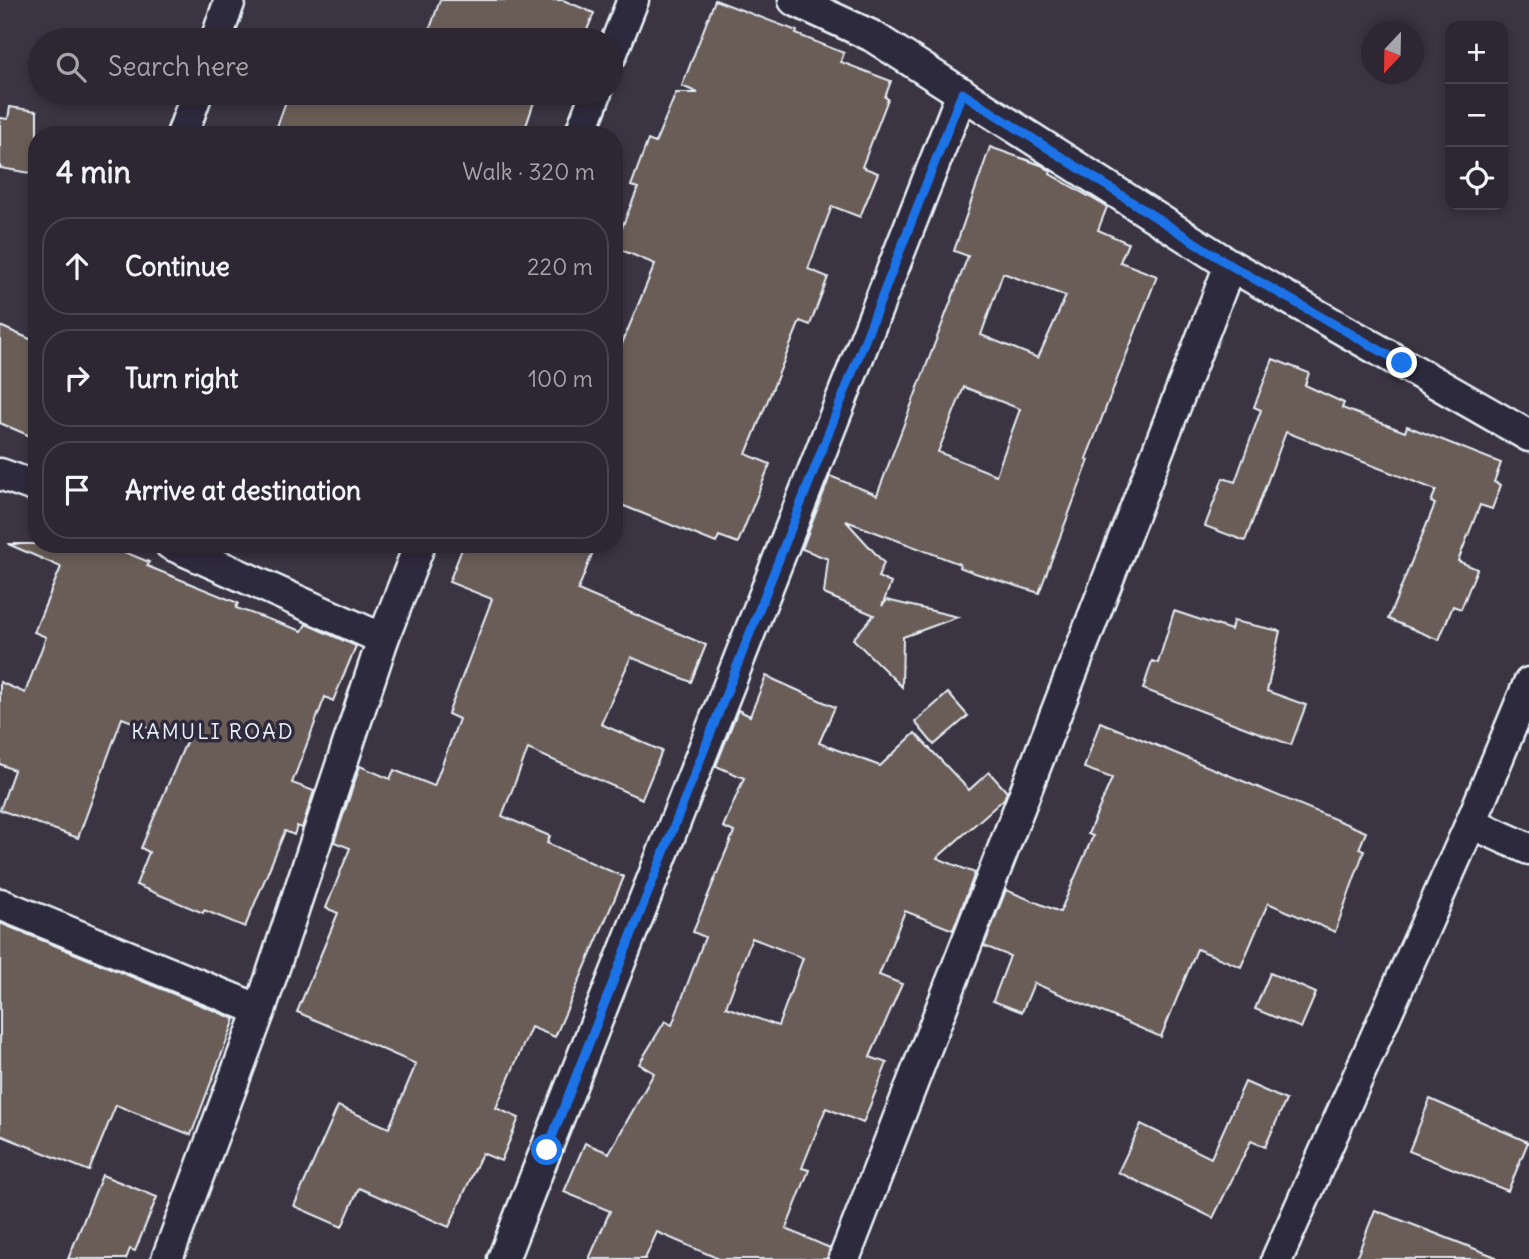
<!DOCTYPE html>
<html lang="en">
<head>
<meta charset="utf-8">
<style>
  :root { --surface:#2c2732; --page:#38333e; --text:#f1f3f6; --muted:#a6a5ac; --line:#48444d }
  body { margin:0; font-family:Delius,sans-serif; background:var(--page); color:var(--text) }
  .controls { position:absolute; right:21px; top:21px; display:grid; overflow:hidden; border-radius:14px; box-shadow:0 4px 10px #0003 }
  .controls button { width:63px; height:63px; display:grid; place-items:center; padding:0; border:0; border-bottom:2px solid var(--line); background:var(--surface); color:var(--text); font:35px sans-serif }
  .compass { position:absolute; left:1361px; top:21px; width:63px; height:63px; border-radius:50%; background:var(--surface); box-shadow:0 4px 10px #0003; rotate:202deg }
  .stop { position:absolute; width:21px; height:21px; margin:-16px; border:5px solid #1a73e8; border-radius:50%; background:#fff }
  .stop.end { background:#1a73e8; border-color:#fff; box-shadow:0 2px 7px #0008 }
  .list { margin:0; padding:0; list-style:none }
  h2 { display:flex; justify-content:space-between; align-items:center; height:91px; margin:0; padding:0 28px; font-size:30px }
  h2 small { font-size:23px; font-weight:400; color:var(--muted) }
  .list li { display:grid; grid-template-columns:46px 1fr auto; gap:21px; align-items:center; box-sizing:border-box; height:98px; margin:0 14px 14px; padding:0 14px; border:2px solid var(--line); border-radius:28px }
  .list b { display:block; font-size:26px; white-space:nowrap }
  .list em { font-size:23px; font-style:normal; color:var(--muted) }
  .icon { flex:none; width:38px; height:38px; fill:none; stroke:currentColor; stroke-width:2; stroke-linecap:round; stroke-linejoin:round }
  .map { position:relative; flex:none; width:1529px; height:1259px; overflow:hidden }
  .search { position:absolute; background:var(--surface); box-shadow:0 4px 10px #0003; left:28px; top:28px; width:595px; height:77px; display:flex; align-items:center; gap:18px; box-sizing:border-box; padding:0 24px; border-radius:38px; color:var(--muted); font-size:26px }
  .panel { position:absolute; background:var(--surface); box-shadow:0 4px 10px #0003; left:28px; top:126px; width:595px; height:427px; border-radius:28px }
  .map>svg:first-child { display:block }
  .building { fill:#6b5d59; stroke:#e8f1f8; stroke-width:2; fill-rule:evenodd }
  .lines { fill:none; stroke-linecap:round; stroke-linejoin:round }
  .street-casing { stroke:#e8f1f8; stroke-width:35 }
  .street { stroke:#2f2a3d; stroke-width:30 }
  .route { stroke:#1a73e8; stroke-width:9 }
  .labels { text-anchor:middle; stroke-width:7; stroke-linejoin:round; paint-order:stroke }
  .quarter-label { font-size:21px; letter-spacing:2px; fill:#e8f1f8; stroke:#2f2a3d }
</style>
</head>
<body>
<div class="map">
<svg width="1529" height="1259" viewBox="0 0 1529 1259">
  <rect width="100%" height="100%" fill="#3b3443"/>
  <filter id="ink" filterUnits="userSpaceOnUse"><feTurbulence type="fractalNoise" baseFrequency=".0143" numOctaves="2"/><feDisplacementMap in="SourceGraphic" scale="14" xChannelSelector="R" yChannelSelector="G"/><feConvolveMatrix kernelMatrix="1 2 1 2 8 2 1 2 1" color-interpolation-filters="sRGB"/></filter>
  <g filter="url(#ink)">
    <g class="building">
      <path d="M440,0H563L594,13L583,40H426Z"/>
      <path d="M715,0L797,31L796,34L844,53L841,62L891,81L885,97L888,99L862,167L878,173L860,217L832,206L808,269L828,277L810,325L800,321L746,454L770,464L738,543L719,536L716,543L614,502V363L655,264L614,247L638,188L631,186L648,140L655,143L676,93H698L682,86Z"/>
      <path d="M289,93H537L523,135H274Z"/>
      <path d="M10,107L37,111V174L0,168V118L8,119Z"/>
      <path d="M990,147L1041,165L1051,171L1050,174L1107,207L1098,230L1128,243L1120,262L1157,276L1086,459L1089,460L1039,593L975,573L959,567L960,564L846,521L884,563L878,577L891,583L882,606L887,600L958,617L903,637L902,687L853,639L874,615L824,594L828,559L802,549L830,476L877,495L968,256L954,251ZM1003,273L1066,296L1038,358L981,335ZM964,387L1020,409L996,475L938,452Z"/>
      <path d="M0,326L37,342V439L0,423Z"/>
      <path d="M1273,359L1309,373L1305,385L1344,403L1342,408L1405,432L1407,426L1501,463L1494,482L1501,485L1492,509L1480,505L1458,561L1477,569L1461,609L1453,606L1439,640L1388,619L1435,504L1431,502L1436,490L1286,432L1245,541L1205,526L1223,478L1235,482L1261,410L1254,407Z"/>
      <path d="M8,544H105L149,562L147,566L238,603L236,608L302,631L306,624L356,646L333,701L325,697L292,783L314,791L302,828L297,826L294,835L285,831L245,927L204,910L203,913L136,885L149,852L141,848L186,742L122,718L78,838L0,810L14,770L0,764V682L25,693L46,637L34,632L61,567Z"/>
      <path d="M464,544H596L578,590L706,645L691,682L631,657L601,724L662,751L642,799L528,749L502,816L550,836L547,843L624,877L555,1037L531,1027L496,1108L519,1118L501,1161L482,1153L449,1227L359,1188L342,1227L294,1206L338,1106L389,1128L416,1064L297,1012L338,913L326,908L350,848L334,842L360,766L390,779L394,770L434,786L459,719L448,714L492,599L449,582Z"/>
      <path d="M1174,611L1231,630L1233,621L1280,631L1267,691L1306,705L1291,745L1143,689L1152,661L1158,663Z"/>
      <path d="M766,676L835,707L819,743L880,766L915,733L969,790L989,772L1007,792L1004,799L937,858L975,873L953,930L905,911L879,975L902,984L870,1057L887,1063L863,1123L826,1108L802,1168L809,1170L786,1229L830,1248L827,1259H719L657,1232L645,1259H589L610,1211L564,1192L585,1143L609,1153L654,1073L639,1064L665,1021L672,1025L705,937L693,932L734,832L723,827L744,778L716,766L738,710L750,716ZM752,938L803,958L778,1026L726,1007Z"/>
      <path d="M948,693L968,716L934,745L915,722Z"/>
      <path d="M1100,722L1366,832L1359,849L1364,851L1335,932L1268,903L1241,967L1197,949L1161,1037L1034,983L1022,1012L993,1001L1010,956L984,946L1006,890L1060,912L1093,836L1088,834L1112,778L1084,768Z"/>
      <path d="M0,923L235,1019L191,1135L116,1105L89,1171L0,1135Z"/>
      <path d="M1270,973L1316,993L1301,1028L1255,1009Z"/>
      <path d="M1245,1082L1286,1100L1265,1147L1251,1141L1213,1218L1118,1172L1141,1124L1211,1158Z"/>
      <path d="M1430,1099L1528,1142L1508,1191L1409,1151Z"/>
      <path d="M102,1175L157,1197L135,1251L130,1249L126,1259H68Z"/>
      <path d="M1375,1210L1496,1257V1259H1356Z"/>
    </g>
    <g class="lines">
      <g class="street-casing">
        <g id="street">
          <path d="M794,0L872,36L1230,265L1529,436"/>
          <path d="M216,40L230,0"/>
          <path d="M611,55L633,0"/>
          <path d="M182,135L197,93"/>
          <path d="M580,135L596,93"/>
          <path d="M0,474L37,487"/>
          <path d="M170,544L383,639"/>
          <path d="M1471,823L1529,849"/>
          <path d="M0,904L260,1010"/>
          <path d="M167,1259L260,1010L383,639L420,544"/>
          <path d="M503,1259L962,93"/>
          <path d="M844,1259L1230,265"/>
          <path d="M1277,1259L1471,823L1529,683"/>
        </g>
      </g>
      <use href="#street" class="street"/>
    </g>
  </g>
  <g class="lines" filter="url(#ink)">
    <path class="route" d="M547,1150L962,93L1230,265L1402,363"/>
  </g>
  <g class="labels">
    <g class="quarter-label">
      <text x="213" y="739">KAMULI ROAD</text>
    </g>
  </g>
</svg>
<div class="controls">
<button>+</button>
<button>−</button>
<button><svg class="icon" aria-label="locate" viewBox="0 0 24 24"><circle cx="12" cy="12" r="6"/><path d="M12 2v4M12 18v4M2 12h4M18 12h4"/></svg></button>
</div>
<svg class="compass" viewBox="-18 -18 36 36"><path d="M0-13l5 13h-10z" fill="#e53935"/><path d="M0 13l5-13h-10z" fill="#a6a5ac"/></svg>
<div class="stop" style="left:547px;top:1150px"></div>
<div class="stop end" style="left:1402px;top:363px"></div>
<div class="search"><svg class="icon" aria-label="search" viewBox="0 0 24 24"><circle cx="10" cy="10" r="6"/><path d="M15 15l6 6"/></svg>Search here</div>
<section class="panel">
<h2>4 min<small>Walk · 320 m</small></h2>
<ul class="list">
<li><svg class="icon" aria-label="ahead" viewBox="0 0 24 24"><path d="M12 20V5M6 11l6-6 6 6"/></svg><div><b>Continue</b></div><em>220 m</em></li>
<li><svg class="icon" aria-label="right" viewBox="0 0 24 24"><path d="M7 20v-9h11M14 6l5 5-5 5"/></svg><div><b>Turn right</b></div><em>100 m</em></li>
<li><svg class="icon" aria-label="arrive" viewBox="0 0 24 24"><path d="M6 21V4h12l-3 4 3 4H6"/></svg><div><b>Arrive at destination</b></div></li>
</ul>
</section>
</div>
</body>
</html>
